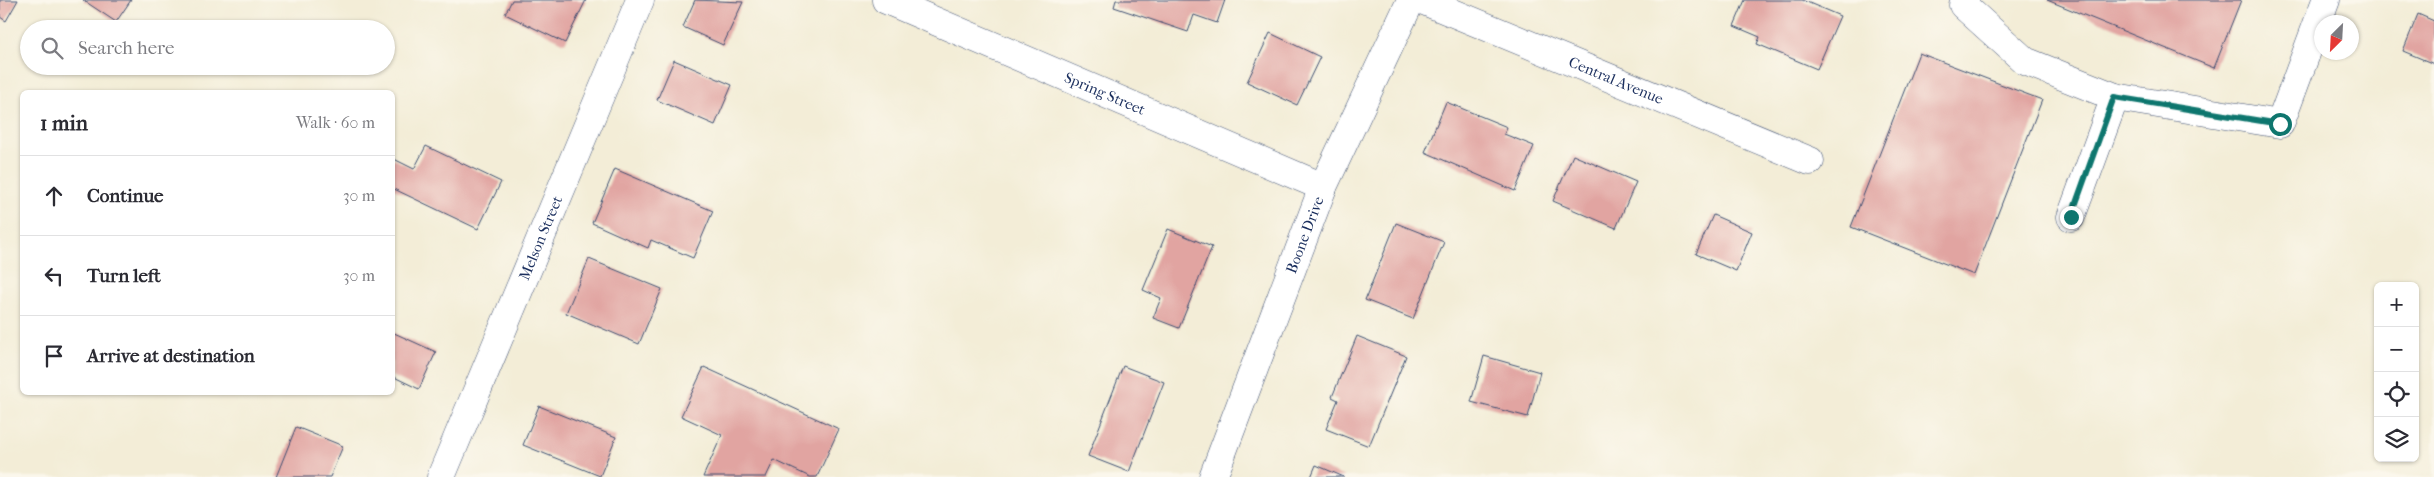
<!DOCTYPE html>
<html lang="en">
<head>
<meta charset="utf-8">
<style>
  :root { --surface:#fff; --page:#f2f2f3; --text:#2b2b33; --muted:#7c7c81; --line:#e1e1e2 }
  body { margin:0; font-family:"IM FELL French Canon",serif; background:var(--page); color:var(--text) }
  .controls { position:absolute; right:15px; bottom:15px; display:grid; overflow:hidden; border-radius:8px; box-shadow:0 1px 4px #0004 }
  .controls button { width:45px; height:45px; display:grid; place-items:center; padding:0; border:0; border-bottom:1px solid var(--line); background:var(--surface); color:var(--text); font:25px sans-serif }
  .compass { position:absolute; left:2314px; top:15px; width:45px; height:45px; border-radius:50%; background:var(--surface); box-shadow:0 1px 4px #0004; rotate:204deg }
  .stop { position:absolute; width:15px; height:15px; margin:-11px; border:4px solid #0f766e; border-radius:50%; background:#fff }
  .stop.end { background:#0f766e; border-color:#fff; box-shadow:0 1px 5px #0008 }
  .list { margin:0; padding:0; list-style:none }
  h2 { display:flex; justify-content:space-between; align-items:center; height:65px; margin:0; padding:0 20px; font-size:21px }
  h2 small { font-size:16px; font-weight:400; color:var(--muted) }
  .list li { display:grid; grid-template-columns:32px 1fr auto; gap:15px; align-items:center; box-sizing:border-box; height:80px; padding:0 20px; border-top:1px solid var(--line) }
  .list b { display:block; font-size:19px; white-space:nowrap }
  .list em { font-size:16px; font-style:normal; color:var(--muted) }
  .icon { flex:none; width:28px; height:28px; fill:none; stroke:currentColor; stroke-width:2; stroke-linecap:round; stroke-linejoin:round }
  .map { position:relative; flex:none; width:2434px; height:477px; overflow:hidden }
  .search { position:absolute; background:var(--surface); box-shadow:0 1px 4px #0004; left:20px; top:20px; width:375px; height:55px; display:flex; align-items:center; gap:12px; box-sizing:border-box; padding:0 18px; border-radius:28px; color:var(--muted); font-size:19px }
  .panel { position:absolute; background:var(--surface); box-shadow:0 1px 4px #0004; left:20px; top:90px; width:375px; height:305px; border-radius:8px }
  .map>svg:first-child { display:block }
  .building { fill:#e1a4a1 }
  .lines { fill:none; stroke-linecap:round; stroke-linejoin:round }
  .minor-casing { stroke:#3b4c70; stroke-width:29 }
  .minor { stroke:#fff; stroke-width:28 }
  .route { stroke:#0f766e; stroke-width:6 }
  .labels { text-anchor:middle; stroke-width:5; stroke-linejoin:round; paint-order:stroke }
  .street-label { font-size:15px; fill:#1b2f5e; stroke:#fbf7ec }
</style>
</head>
<body>
<div class="map">
<svg width="2434" height="477" viewBox="0 0 2434 477">
  <rect width="100%" height="100%" fill="#fbf7ec"/>
  <filter id="ink" filterUnits="userSpaceOnUse"><feTurbulence type="fractalNoise" baseFrequency=".02" numOctaves="2"/><feDisplacementMap in="SourceGraphic" scale="10" xChannelSelector="R" yChannelSelector="G"/><feConvolveMatrix kernelMatrix="1 2 1 2 8 2 1 2 1" color-interpolation-filters="sRGB"/></filter>
  <filter id="wash" filterUnits="userSpaceOnUse"><feTurbulence type="fractalNoise" baseFrequency=".0096" numOctaves="4" result="noise"/><feDisplacementMap in="SourceGraphic" scale="20" xChannelSelector="R" yChannelSelector="G"/><feGaussianBlur stdDeviation="1.12" result="paint"/><feColorMatrix in="noise" values="0 0 0 0 0 0 0 0 0 0 0 0 0 0 0 0 0 1.4 0 .05"/><feComposite in="paint" operator="in"/></filter>
  <g filter="url(#wash)">
    <rect width="100%" height="100%" fill="#f3edd7"/>
    <g id="blocks">
      <g class="building">
        <path d="M0,0H18L6,21L0,17Z"/>
        <path d="M83,0H131L116,22Z"/>
        <path d="M512,0H586L565,43L505,14Z"/>
        <path d="M695,0L743,2L723,45L683,27Z"/>
        <path d="M1116,0H1225L1217,23L1194,15L1188,32L1114,7Z"/>
        <path d="M1745,0H1802L1840,16L1817,69L1757,44L1760,37L1734,26Z"/>
        <path d="M2047,0H2241L2214,68Z"/>
        <path d="M2418,14L2434,21V64L2403,51Z"/>
        <path d="M1270,33L1320,57L1297,105L1247,82Z"/>
        <path d="M1919,53L2042,100L1974,275L1851,227Z"/>
        <path d="M674,60L732,85L715,125L657,100Z"/>
        <path d="M1446,102L1507,127L1504,134L1534,146L1515,191L1425,152Z"/>
        <path d="M426,146L501,182L478,229L392,188V158L414,169Z"/>
        <path d="M1573,155L1636,182L1616,228L1553,201Z"/>
        <path d="M615,169L713,211L693,258L651,240L648,248L592,223Z"/>
        <path d="M1713,215L1752,232L1736,271L1696,254Z"/>
        <path d="M1396,223L1444,242L1413,319L1365,300Z"/>
        <path d="M1168,229L1212,247L1179,328L1153,318L1161,298L1143,290Z"/>
        <path d="M589,259L662,289L639,344L566,313Z"/>
        <path d="M392,332L436,352L419,389L392,376Z"/>
        <path d="M1357,336L1406,356L1369,446L1326,429L1338,400L1332,397Z"/>
        <path d="M1484,356L1540,372L1528,417L1471,402Z"/>
        <path d="M1123,366L1164,382L1129,472L1088,456Z"/>
        <path d="M704,367L839,429L817,477H810L774,460L766,477H703L722,435L681,416Z"/>
        <path d="M539,406L616,437L600,476L523,445Z"/>
        <path d="M296,427L343,446L330,477H276Z"/>
        <path d="M1316,465L1344,477H1311Z"/>
      </g>
    </g>
  </g>
  <g filter="url(#ink)">
    <use href="#blocks" fill-opacity="0" stroke="#3b4c70" stroke-width="1"/>
    <g class="lines">
      <g class="minor-casing">
        <g id="minor">
          <path id="s1" d="M886,0L1323,187"/>
          <path id="s2" d="M1422,0L1810,161"/>
          <path d="M1965,0L1963,5L2025,61L2115,97L2071,217"/>
          <path d="M2115,97L2280,124L2326,0"/>
          <path id="s3" d="M441,477L640,0"/>
          <path id="s4" d="M1213,477L1323,187L1411,0"/>
        </g>
      </g>
      <use href="#minor" class="minor"/>
    </g>
  </g>
  <g class="lines" filter="url(#ink)">
    <path class="route" d="M2071,217L2114,97L2280,124"/>
  </g>
  <g class="labels">
    <g class="street-label">
      <text dy="5" stroke="none"><textPath href="#s2" startOffset="210">Central Avenue</textPath></text>
      <text dy="5" stroke="none"><textPath href="#s1" startOffset="238">Spring Street</textPath></text>
      <text dy="5" stroke="none"><textPath href="#s4" startOffset="259">Boone Drive</textPath></text>
      <text dy="5" stroke="none"><textPath href="#s3" startOffset="259">Melson Street</textPath></text>
    </g>
  </g>
</svg>
<div class="controls">
<button>+</button>
<button>−</button>
<button><svg class="icon" aria-label="locate" viewBox="0 0 24 24"><circle cx="12" cy="12" r="6"/><path d="M12 2v4M12 18v4M2 12h4M18 12h4"/></svg></button>
<button><svg class="icon" aria-label="layers" viewBox="0 0 24 24"><path d="M12 4l9 5-9 5-9-5zM3 14l9 5 9-5"/></svg></button>
</div>
<svg class="compass" viewBox="-18 -18 36 36"><path d="M0-13l5 13h-10z" fill="#e53935"/><path d="M0 13l5-13h-10z" fill="#7c7c81"/></svg>
<div class="stop" style="left:2280px;top:124px"></div>
<div class="stop end" style="left:2071px;top:217px"></div>
<div class="search"><svg class="icon" aria-label="search" viewBox="0 0 24 24"><circle cx="10" cy="10" r="6"/><path d="M15 15l6 6"/></svg>Search here</div>
<section class="panel">
<h2>1 min<small>Walk · 60 m</small></h2>
<ul class="list">
<li><svg class="icon" aria-label="ahead" viewBox="0 0 24 24"><path d="M12 20V5M6 11l6-6 6 6"/></svg><div><b>Continue</b></div><em>30 m</em></li>
<li><svg class="icon" aria-label="left" viewBox="0 0 24 24"><path d="M17 20v-9H6M10 6l-5 5 5 5"/></svg><div><b>Turn left</b></div><em>30 m</em></li>
<li><svg class="icon" aria-label="arrive" viewBox="0 0 24 24"><path d="M6 21V4h12l-3 4 3 4H6"/></svg><div><b>Arrive at destination</b></div></li>
</ul>
</section>
</div>
</body>
</html>
